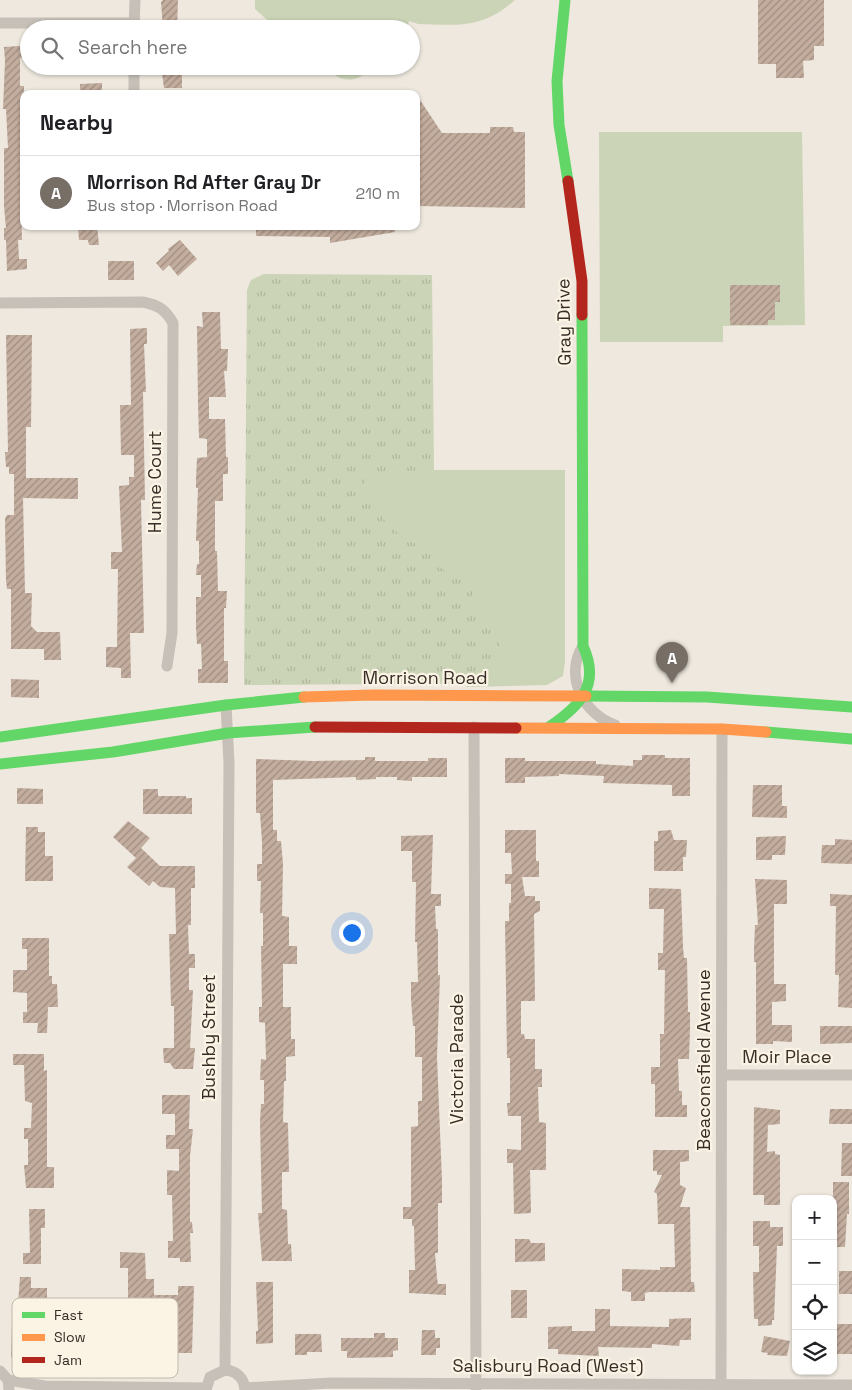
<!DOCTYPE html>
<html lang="en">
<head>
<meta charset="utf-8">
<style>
  :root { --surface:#fff; --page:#f2f2f2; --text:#202124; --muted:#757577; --line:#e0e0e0; --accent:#776e66 }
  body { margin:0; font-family:"Space Grotesk",sans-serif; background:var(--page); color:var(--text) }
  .controls { position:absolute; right:15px; bottom:15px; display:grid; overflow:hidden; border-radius:10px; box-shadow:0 1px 4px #0004 }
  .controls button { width:45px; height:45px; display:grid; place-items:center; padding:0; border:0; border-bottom:1px solid var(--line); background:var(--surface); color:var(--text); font:25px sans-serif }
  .you { position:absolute; left:351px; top:932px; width:18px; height:18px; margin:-12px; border:4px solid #fff; border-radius:50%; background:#1a73e8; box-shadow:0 0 0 8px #1a73e833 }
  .badge { display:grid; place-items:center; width:32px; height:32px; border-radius:50%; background:var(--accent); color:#fff; font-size:16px; font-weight:700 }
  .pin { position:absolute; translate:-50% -41px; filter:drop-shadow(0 1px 2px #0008) }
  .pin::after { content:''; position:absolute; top:26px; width:18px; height:15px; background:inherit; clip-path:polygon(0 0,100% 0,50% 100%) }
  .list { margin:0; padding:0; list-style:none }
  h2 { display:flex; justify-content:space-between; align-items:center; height:65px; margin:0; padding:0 20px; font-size:21px }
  h2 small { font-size:16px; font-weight:400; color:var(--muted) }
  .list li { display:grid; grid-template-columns:32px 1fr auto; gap:15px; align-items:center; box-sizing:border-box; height:75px; padding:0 20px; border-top:1px solid var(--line) }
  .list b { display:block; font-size:19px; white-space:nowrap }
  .list p { margin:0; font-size:16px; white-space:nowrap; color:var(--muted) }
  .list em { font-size:16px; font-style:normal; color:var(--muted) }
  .icon { flex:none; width:28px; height:28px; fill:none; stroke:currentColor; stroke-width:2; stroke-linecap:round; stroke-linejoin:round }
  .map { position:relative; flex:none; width:852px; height:1390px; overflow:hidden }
  .search { position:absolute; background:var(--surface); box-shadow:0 1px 4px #0004; left:20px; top:20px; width:400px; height:55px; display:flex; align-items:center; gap:12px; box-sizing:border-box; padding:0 18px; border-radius:28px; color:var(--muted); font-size:19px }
  .panel { position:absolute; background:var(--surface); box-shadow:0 1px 4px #0004; left:20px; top:90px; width:400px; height:140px; border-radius:10px }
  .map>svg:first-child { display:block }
  .grass { fill:url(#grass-tufts) }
  .park { fill:#cbd4b7 }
  .building { fill:url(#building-hatch) }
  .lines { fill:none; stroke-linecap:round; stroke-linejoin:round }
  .street { stroke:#c6c0b8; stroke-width:11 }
  .fast { stroke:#63d668; stroke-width:11 }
  .slow { stroke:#ff974d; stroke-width:11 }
  .jam { stroke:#b3261e; stroke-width:11 }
  .labels { text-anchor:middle; stroke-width:4.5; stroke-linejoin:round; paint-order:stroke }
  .street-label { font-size:18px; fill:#372d26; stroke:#fbf3e4 }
  .key { fill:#fbf3e4; stroke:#c0b8ab; stroke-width:1 }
  .key-label { font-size:14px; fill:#372d26 }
</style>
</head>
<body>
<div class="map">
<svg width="852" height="1390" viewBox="0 0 852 1390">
  <defs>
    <pattern id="grass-tufts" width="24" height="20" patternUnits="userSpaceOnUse" patternTransform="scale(1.25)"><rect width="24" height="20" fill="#cbd4b7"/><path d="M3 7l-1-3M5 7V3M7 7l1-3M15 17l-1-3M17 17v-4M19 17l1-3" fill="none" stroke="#afb69d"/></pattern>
    <pattern id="building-hatch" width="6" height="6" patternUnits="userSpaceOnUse" patternTransform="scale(1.25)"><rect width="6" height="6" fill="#c3ad9e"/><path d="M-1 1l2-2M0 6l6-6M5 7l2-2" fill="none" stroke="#9f8d81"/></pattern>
  </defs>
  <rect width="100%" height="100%" fill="#eee8de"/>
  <path class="grass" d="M264,274L432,275L434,470H565V662L546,683L244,685L247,290L251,280Z"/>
  <g class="park">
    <path d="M255,0H515C482,29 459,25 418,24L409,21L407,29L274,26L255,9Z"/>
    <path d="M333,66H365V72C359,81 344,82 335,75Z"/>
    <path d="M599,132H802L805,325L723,326V342H600Z"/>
    <path d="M434,470H565V662L563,676L547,685L466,687C488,667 507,661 496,627C478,616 473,604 472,584L453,578L440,567L431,550L404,539L388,524L376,509L363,485L370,472Z"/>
  </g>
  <g class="building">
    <path d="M163,0H178L177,29H163L161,2Z"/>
    <path d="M758,0H824V46H814V60L803,61L804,78H776V64H758Z"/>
    <path d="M19,46L23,47V58H20V86H24V167H20L22,240H18L19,259H27V269L7,271L6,240H4V228H6L4,206V148H8L6,109H3L5,61L4,47Z"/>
    <path d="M161,66H182V88H164Z"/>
    <path d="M102,83V94H80V84Z"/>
    <path d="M416,94L442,133H490V127H513L514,132H525V208L416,206Z"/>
    <path d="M78,226H97L99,245H89L88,240H79Z"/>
    <path d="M256,226H394L395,232L330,243V237L256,236Z"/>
    <path d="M180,240L197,259L178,276L169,265L163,271L156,263L169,251L168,249Z"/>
    <rect x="108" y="261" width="26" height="19"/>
    <path d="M730,285H780V302H775V320H768V325H730Z"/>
    <path d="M202,312H220L221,349H228L227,371H224L226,397H209V419H225L226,457H228V474H223V501H215V551H217L218,591H227L226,608H224V661H228V683H198V669H202L201,644H197L196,628V597H201V575H196L197,564H199V541H196L198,488H196V479L197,458L207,457V439L199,438L198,403L197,326L203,327Z"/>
    <path d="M147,328V344H144L146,392H143L145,500H141L144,633H130L131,678H121V668L106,667V647H117L118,569H111V552H122L119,486L129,485V477H134V455H121L120,405H131L130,329Z"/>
    <path d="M6,335H32L31,427H26V478H78V499L23,498L25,593H32L31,626L37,632H60L61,660H44V649H11V589H7L6,580L5,519L7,515H14V474H9V467H6L5,452H8Z"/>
    <path d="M11,679L39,680V698L11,697Z"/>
    <path d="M642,755H665V758H690V796H672V785L603,783L604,776L559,774V776L525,777V783H505V758H525V761H596V764L633,766V760H642Z"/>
    <path d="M365,757H375V761H428V758H447V777H412V781L397,780V777H376V779L356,780V777L273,780V830H277V841H281L283,864L282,916L289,917V946H297V964H283V1007H291V1039H295V1056L286,1057V1081H284L283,1122L288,1123L289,1172H282V1209L287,1210L288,1244H291L292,1261H262L258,1213H262L260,1122L261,1104H264V1080H260L261,1059L266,1060L265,1023L259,1022V1007H262L261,946H263V913H260L261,881H257V864H262V842L260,813H256V759L313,761L365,760Z"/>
    <path d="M753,785H782V806H787V818L752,817Z"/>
    <path d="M17,788L43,789V804H17Z"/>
    <path d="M143,789H158V796H186V798H192V814H143Z"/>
    <path d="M128,821L150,838L141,848L160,866H195V888H191V925H188L189,954H195V968H189V990H193L190,1048H195L193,1069H174L170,1063H164L163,1048H174V1006H171L169,934H176L175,888L160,887L153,881L149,886L127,867L136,858L113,837Z"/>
    <path d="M26,827H38V832H45V856H53V881H25Z"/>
    <path d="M505,830H536V861H539V877H522L525,896H535V901H540V911L534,914L535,1001H521V1034H524L525,1039H535V1069H542V1087H538L539,1122L546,1123V1170H530L531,1213L514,1214L513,1163H507V1149L521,1150V1116H508L507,1103H510V1058H507L505,921H509V903H511V884H505V874H512L511,853H505Z"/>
    <path d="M671,830L674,840H687L686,857H683V871H654V841H658V831Z"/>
    <path d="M433,835L431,894H441V906H435L436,929H438V975H440L437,1057L442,1181V1203H438V1253H435L437,1278L438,1284H446V1295L409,1293V1270H415L414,1226H412V1219H403V1207H411V1127L418,1126V1101H422V1057H415V1026H413L411,999V982H418L417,942H415L416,882H412V851H401V836Z"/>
    <path d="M786,836L785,855H772V860H756V837Z"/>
    <path d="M835,839L852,840V864L821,863L822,845H835Z"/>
    <path d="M755,879L787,880V904H774V984H786V1001L772,1002V1025H792V1042L773,1041V1044H756V962H754V949L755,925H758Z"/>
    <path d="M649,888L681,889L683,947L684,958H687L688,1012H690V1029L689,1059H678L679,1091H682V1105H687V1117H655V1084H651V1067H660V1034H664L665,970H658V953H663L664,909H649Z"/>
    <path d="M830,894L852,895V1008L838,1007L839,975H835L836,906H830Z"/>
    <path d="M22,938H49V976H52V984H57L58,1007H48L47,1033H37L38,1023H23V1012H27V993L13,992V970H27V949H22Z"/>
    <path d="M820,1026H852V1043L820,1044Z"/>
    <path d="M13,1054H44V1071L47,1070V1167H54V1188H26L24,1165H28V1139H24V1128H31L32,1103L25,1101L24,1065H13Z"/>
    <path d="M162,1095H190L189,1129H193L190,1156V1222H192L193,1233H190L191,1262H180V1258H168V1241H173L172,1195H167V1170L179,1171V1149H166V1135H175V1114H162Z"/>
    <path d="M754,1107L780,1110V1124L768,1125L767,1152L775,1151V1154L780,1155V1205H764V1195H753Z"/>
    <path d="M830,1109H852V1124H829Z"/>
    <path d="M842,1143H852V1176H841Z"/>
    <path d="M653,1150H689V1161L680,1162V1185L686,1188L680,1207H690L691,1282H694L695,1292H649L645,1293V1301H631V1292L622,1291V1269L660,1270V1267H675L674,1224H658L657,1194L654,1192L662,1175H657V1171H653Z"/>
    <path d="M833,1182H849V1214H847L845,1247H833Z"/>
    <path d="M29,1209H45V1228H41V1264H23V1253H30Z"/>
    <path d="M753,1221H770V1227H783V1246H777L774,1320H772V1325L758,1326V1319H754L753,1272H759V1246H753Z"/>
    <path d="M515,1239H529L531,1243H545V1261L515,1262Z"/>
    <path d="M120,1252L145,1253L146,1279H154V1295H178V1286H194L192,1353H173V1310L152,1312V1314H143L137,1320H128V1268H120Z"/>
    <rect x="839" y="1271" width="13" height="23"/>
    <path d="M20,1277H31V1288H47V1303H18Z"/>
    <path d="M256,1282H273V1343L256,1344V1331H258Z"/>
    <rect x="511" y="1290" width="16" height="28"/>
    <path d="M595,1309H610V1326L669,1327V1319L691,1318V1340H680L679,1346L652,1344V1348L598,1347L599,1356L558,1354V1349H548V1327L572,1326V1331H595Z"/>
    <path d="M71,1318L123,1319V1350H118V1356H115V1361L77,1358V1360L39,1359L15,1362L11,1357L12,1324L36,1325V1332H71Z"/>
    <rect x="833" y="1324" width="19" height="30"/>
    <path d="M422,1330H435V1338H440V1348H436V1355H421Z"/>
    <path d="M374,1333H385V1338H398V1350L393,1351V1357L347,1358V1351H341V1338H374Z"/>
    <path d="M295,1334H321L322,1352H307V1355H295Z"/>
    <path d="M764,1336L790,1341L787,1356L767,1355L768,1353L761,1352Z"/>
  </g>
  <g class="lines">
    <g class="street">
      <path d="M0,23H134"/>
      <path d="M134,29L135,0"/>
      <path d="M134,66V94"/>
      <path d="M0,303L143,302C158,305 165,309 173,323L172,633L167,666"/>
      <path d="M583,646C564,675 583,714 615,725"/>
      <path d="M474,727L476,1390"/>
      <path d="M722,1075H852"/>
      <path d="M225,1370L229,763L226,705"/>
      <path d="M0,1371L8,1380L9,1390"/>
      <path d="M8,1380L45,1386L206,1388"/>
      <path d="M245,1388L331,1383L852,1385"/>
      <path d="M206,1390L210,1377L225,1370C237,1371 244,1378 245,1390"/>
      <path d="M721,1390L722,729"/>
    </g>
    <g class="fast">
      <path d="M565,0L557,81L559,125L568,181"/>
      <path d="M586,696L707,697L852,707"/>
      <path d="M549,727C580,706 601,685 583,646L582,315"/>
      <path d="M766,732L852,739"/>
      <path d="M0,737L226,705L304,697"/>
      <path d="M0,764L113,752L228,733L315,727"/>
    </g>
    <g class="slow">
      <path d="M304,697L373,695L586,696"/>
      <path d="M516,728L722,729L766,732"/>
    </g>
    <g class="jam">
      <path d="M568,181L582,281V315"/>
      <path d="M315,727L516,728"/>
    </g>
  </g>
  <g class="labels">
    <g class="street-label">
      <text transform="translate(564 322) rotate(-91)" y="6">Gray Drive</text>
      <text transform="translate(155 482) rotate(-90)" y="6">Hume Court</text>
      <text x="425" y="684">Morrison Road</text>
      <text transform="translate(209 1037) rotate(-90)" y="6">Bushby Street</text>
      <text x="787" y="1063">Moir Place</text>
      <text transform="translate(457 1059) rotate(-90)" y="6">Victoria Parade</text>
      <text transform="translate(704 1060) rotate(-90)" y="6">Beaconsfield Avenue</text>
      <text x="548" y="1372">Salisbury Road (West)</text>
    </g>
  </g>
  <rect x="12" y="1298" width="166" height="80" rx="8" class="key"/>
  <rect x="22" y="1312" width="23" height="6" fill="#63d668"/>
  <rect x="22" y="1334" width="23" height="7" fill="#ff974d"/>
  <rect x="22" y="1357" width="23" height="6" fill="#b3261e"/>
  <g class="key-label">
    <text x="54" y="1320">Fast</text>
    <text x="54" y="1342">Slow</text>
    <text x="54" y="1365">Jam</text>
  </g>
</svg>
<div class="controls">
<button>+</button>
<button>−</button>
<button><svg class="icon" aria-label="locate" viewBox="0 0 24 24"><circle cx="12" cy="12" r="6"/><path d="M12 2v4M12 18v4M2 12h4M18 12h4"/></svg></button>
<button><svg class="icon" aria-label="layers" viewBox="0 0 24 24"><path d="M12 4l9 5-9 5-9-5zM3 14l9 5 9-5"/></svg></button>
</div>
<div class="you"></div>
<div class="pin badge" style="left:672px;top:683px">A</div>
<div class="search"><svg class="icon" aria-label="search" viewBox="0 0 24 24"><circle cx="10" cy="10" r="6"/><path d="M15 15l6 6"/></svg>Search here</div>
<section class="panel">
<h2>Nearby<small></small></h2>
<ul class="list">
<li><span class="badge">A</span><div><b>Morrison Rd After Gray Dr</b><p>Bus stop · Morrison Road</p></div><em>210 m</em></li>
</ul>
</section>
</div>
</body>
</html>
